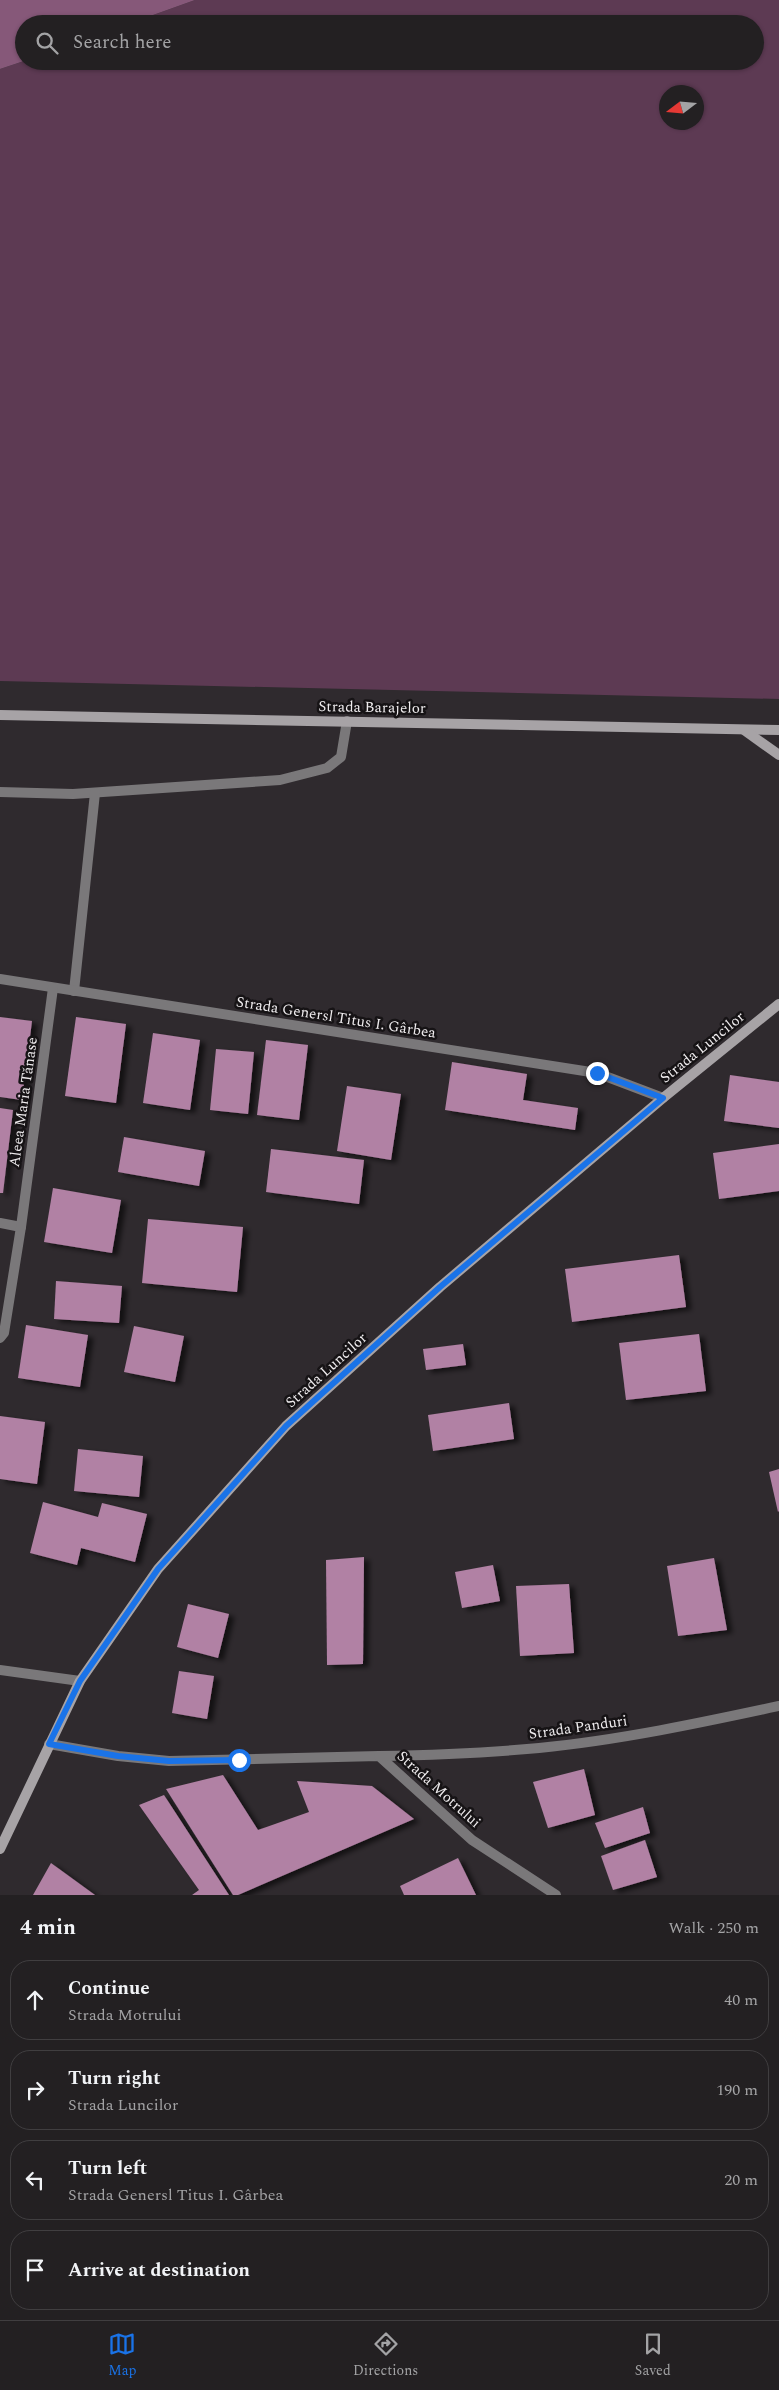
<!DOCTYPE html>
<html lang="en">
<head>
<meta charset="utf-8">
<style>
  :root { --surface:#232022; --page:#2b282a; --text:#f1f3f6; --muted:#a3a3a5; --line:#403e40; --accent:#1a73e8 }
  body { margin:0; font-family:Spectral,serif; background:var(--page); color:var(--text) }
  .compass { position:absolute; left:659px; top:85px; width:45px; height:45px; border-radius:50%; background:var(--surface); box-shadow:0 1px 4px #0004; rotate:254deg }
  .stop { position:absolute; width:15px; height:15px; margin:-11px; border:4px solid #1a73e8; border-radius:50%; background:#fff }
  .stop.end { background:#1a73e8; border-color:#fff; box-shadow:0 1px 5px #0008 }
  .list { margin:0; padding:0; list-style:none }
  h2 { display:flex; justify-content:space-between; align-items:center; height:65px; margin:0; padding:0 20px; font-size:21px }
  h2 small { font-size:16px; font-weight:400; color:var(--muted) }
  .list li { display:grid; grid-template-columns:32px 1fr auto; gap:15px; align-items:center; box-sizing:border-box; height:80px; margin:0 10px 10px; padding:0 10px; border:1px solid var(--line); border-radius:20px }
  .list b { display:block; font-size:19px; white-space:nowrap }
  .list p { margin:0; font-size:16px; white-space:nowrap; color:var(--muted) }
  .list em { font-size:16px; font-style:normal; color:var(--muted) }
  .icon { flex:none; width:28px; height:28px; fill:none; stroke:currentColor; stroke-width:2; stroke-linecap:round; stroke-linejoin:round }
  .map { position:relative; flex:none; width:779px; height:1895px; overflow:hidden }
  .search { position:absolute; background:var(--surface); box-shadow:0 1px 4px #0004; left:15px; right:15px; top:15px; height:55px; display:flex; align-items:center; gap:12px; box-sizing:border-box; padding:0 18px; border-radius:28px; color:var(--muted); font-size:19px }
  .sheet { height:425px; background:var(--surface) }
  nav { display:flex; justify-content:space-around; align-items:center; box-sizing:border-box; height:70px; border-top:1px solid var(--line); background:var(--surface); font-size:14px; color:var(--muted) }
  nav a { display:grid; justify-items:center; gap:2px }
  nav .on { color:var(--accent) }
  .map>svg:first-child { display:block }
  .green { fill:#5d3a53; fill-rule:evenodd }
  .water { fill:#865879 }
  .building { fill:#b181a4; filter:url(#shadow) }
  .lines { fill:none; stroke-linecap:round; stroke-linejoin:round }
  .lane { stroke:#7a787a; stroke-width:10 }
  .street { stroke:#7a787a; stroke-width:10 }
  .secondary { stroke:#a7a3a6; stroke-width:10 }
  .route { stroke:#1a73e8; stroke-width:6 }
  .labels { text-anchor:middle; stroke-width:5; stroke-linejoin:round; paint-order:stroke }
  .street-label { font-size:15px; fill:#efecee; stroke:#161315 }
</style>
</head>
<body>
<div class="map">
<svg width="779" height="1895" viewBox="0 0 779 1895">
  <defs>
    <filter id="shadow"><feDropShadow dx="5.5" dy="3" stdDeviation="2.5" flood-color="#0009"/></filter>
  </defs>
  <rect width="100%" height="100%" fill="#2f2a2e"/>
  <path class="green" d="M195,0H779V699L0,681V69L24,61H755V24H128ZM666,92H696V122H666Z"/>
  <path class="water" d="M0,0H195L128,24H24V61L0,69Z"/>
  <g class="building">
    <path d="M0,1017L32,1021L22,1100L0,1097Z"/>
    <path d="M76,1017L126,1024L116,1103L65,1096Z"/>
    <path d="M153,1033L200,1040L190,1110L143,1103Z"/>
    <path d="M266,1040L308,1045L299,1120L257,1115Z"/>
    <path d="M216,1049L254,1052L248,1114L210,1110Z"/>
    <path d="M452,1062L527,1074L523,1100L578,1108L575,1130L445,1110Z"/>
    <path d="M730,1075L779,1082V1128L724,1121Z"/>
    <path d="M347,1086L401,1094L391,1160L337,1151Z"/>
    <path d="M0,1108L13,1110L3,1193H0Z"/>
    <path d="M124,1137L205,1151L199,1186L118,1172Z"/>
    <path d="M779,1144V1191L719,1199L713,1153Z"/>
    <path d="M271,1149L364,1160L359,1204L266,1192Z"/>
    <path d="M53,1188L121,1200L112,1253L44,1242Z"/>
    <path d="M148,1219L243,1227L237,1292L142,1283Z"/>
    <path d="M679,1255L686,1307L572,1322L565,1269Z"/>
    <path d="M56,1281L122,1286L119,1323L54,1319Z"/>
    <path d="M26,1325L88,1335L80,1387L18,1378Z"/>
    <path d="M134,1326L184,1336L175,1382L124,1372Z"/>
    <path d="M699,1334L706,1391L626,1400L619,1343Z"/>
    <path d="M463,1344L466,1365L426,1370L423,1349Z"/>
    <path d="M509,1403L514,1439L433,1451L428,1415Z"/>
    <path d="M0,1416L45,1422L37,1484L0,1479Z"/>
    <path d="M78,1449L143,1456L139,1497L74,1491Z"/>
    <path d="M779,1469V1511L778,1512L769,1472Z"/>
    <path d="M43,1502L98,1517L102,1503L147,1514L135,1562L81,1548L77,1565L30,1553Z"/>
    <path d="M364,1557L363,1664L327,1665L326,1560Z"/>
    <path d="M714,1558L727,1630L678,1636L667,1566Z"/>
    <path d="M493,1565L500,1601L462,1608L455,1572Z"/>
    <path d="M569,1584L574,1653L520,1656L516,1586Z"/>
    <path d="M188,1604L229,1614L218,1658L177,1647Z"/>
    <path d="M179,1671L214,1676L207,1719L172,1713Z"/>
    <path d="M584,1769L595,1815L548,1828L533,1782Z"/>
    <path d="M223,1775L258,1830L309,1812L297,1781L372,1786L414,1819L238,1895H233L166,1789Z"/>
    <path d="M164,1795L229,1895H192L199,1890L139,1805Z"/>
    <path d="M643,1807L650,1833L605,1848L595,1823Z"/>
    <path d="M645,1840L657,1877L613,1890L601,1856Z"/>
    <path d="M458,1858L476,1895H404L400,1886Z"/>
    <path d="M51,1863L95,1895H33Z"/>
  </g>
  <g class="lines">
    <g class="lane">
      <path d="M0,792L73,794L280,780L327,768L341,757L347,721"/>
      <path d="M74,991L95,793"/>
    </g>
    <g class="street">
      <path d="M0,979L597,1073L663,1098"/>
      <path d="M0,1223L21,1227"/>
      <path d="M0,1338L4,1333L21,1227L53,988"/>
      <path d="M0,1670L80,1681"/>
      <path d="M49,1744L118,1756L169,1761L379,1756L472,1840L556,1895"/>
      <path d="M379,1756C433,1755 486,1753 539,1748C620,1740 700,1723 779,1706"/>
    </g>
    <g class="secondary">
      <path d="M0,715L779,730"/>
      <path d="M744,730L779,755"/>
      <path d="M0,1849L80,1681L158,1569L286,1426L440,1287L663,1098L779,1004"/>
    </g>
  </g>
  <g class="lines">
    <path class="route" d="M239,1760L169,1761L118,1756L49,1744L80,1681L158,1569L286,1426L440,1287L663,1098L597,1073"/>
  </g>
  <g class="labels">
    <g class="street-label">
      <text transform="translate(372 707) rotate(1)" y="5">Strada Barajelor</text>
      <text transform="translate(336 1017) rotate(9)" y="5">Strada Genersl Titus I. Gârbea</text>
      <text transform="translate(702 1047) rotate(-39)" y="5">Strada Luncilor</text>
      <text transform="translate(23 1102) rotate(-82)" y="5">Aleea Maria Tănase</text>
      <text transform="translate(326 1370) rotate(-42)" y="5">Strada Luncilor</text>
      <text transform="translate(578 1727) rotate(-8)" y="5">Strada Panduri</text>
      <text transform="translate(439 1789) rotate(42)" y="5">Strada Motrului</text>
    </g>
  </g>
</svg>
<svg class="compass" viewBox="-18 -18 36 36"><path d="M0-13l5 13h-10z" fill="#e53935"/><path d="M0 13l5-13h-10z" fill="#a3a3a5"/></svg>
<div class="stop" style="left:239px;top:1760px"></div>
<div class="stop end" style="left:597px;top:1073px"></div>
<div class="search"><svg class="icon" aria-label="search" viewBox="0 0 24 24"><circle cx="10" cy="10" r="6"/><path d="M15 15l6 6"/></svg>Search here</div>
</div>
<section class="sheet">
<h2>4 min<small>Walk · 250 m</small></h2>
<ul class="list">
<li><svg class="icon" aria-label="ahead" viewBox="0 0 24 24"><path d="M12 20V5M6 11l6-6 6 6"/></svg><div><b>Continue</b><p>Strada Motrului</p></div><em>40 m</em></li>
<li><svg class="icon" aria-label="right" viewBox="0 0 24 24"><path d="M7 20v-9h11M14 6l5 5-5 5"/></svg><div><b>Turn right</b><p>Strada Luncilor</p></div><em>190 m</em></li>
<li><svg class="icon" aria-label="left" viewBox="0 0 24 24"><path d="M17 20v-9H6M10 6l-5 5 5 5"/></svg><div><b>Turn left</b><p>Strada Genersl Titus I. Gârbea</p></div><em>20 m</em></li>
<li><svg class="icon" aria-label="arrive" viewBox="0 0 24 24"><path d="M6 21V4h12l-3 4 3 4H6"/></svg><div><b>Arrive at destination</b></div></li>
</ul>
</section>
<nav>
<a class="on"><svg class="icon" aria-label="map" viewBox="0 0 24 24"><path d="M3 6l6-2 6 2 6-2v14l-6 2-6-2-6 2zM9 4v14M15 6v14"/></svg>Map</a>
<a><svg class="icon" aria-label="directions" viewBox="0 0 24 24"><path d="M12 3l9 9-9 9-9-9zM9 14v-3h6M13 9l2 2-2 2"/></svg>Directions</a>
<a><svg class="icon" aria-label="saved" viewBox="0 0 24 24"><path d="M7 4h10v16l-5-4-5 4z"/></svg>Saved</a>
</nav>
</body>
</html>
